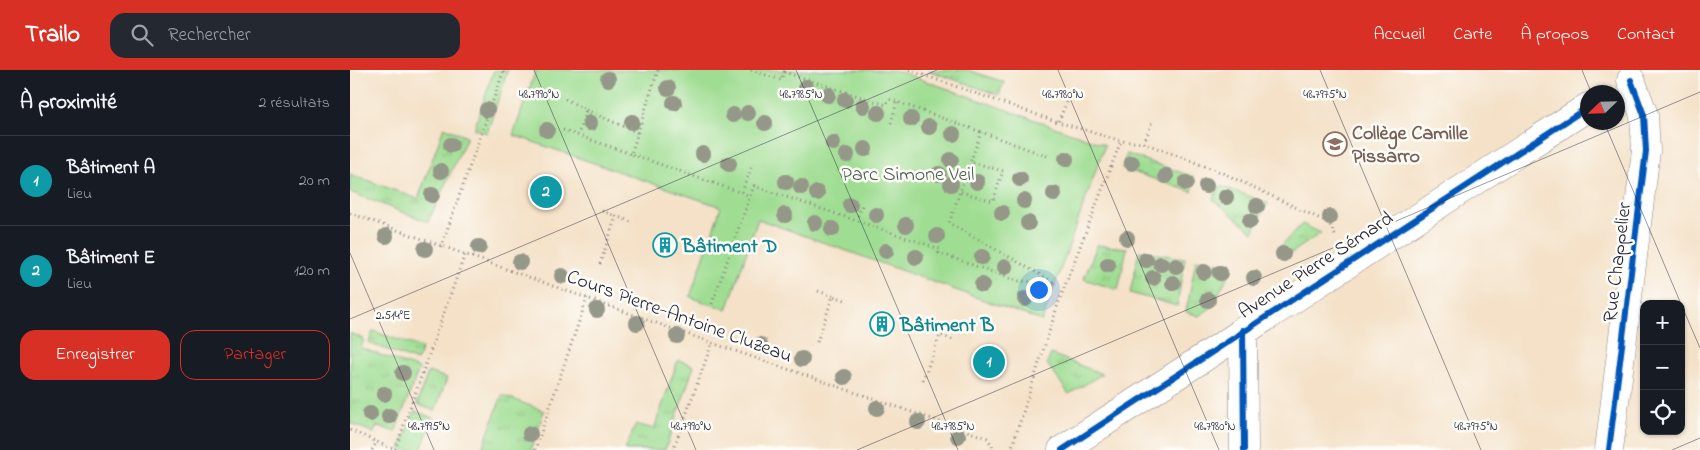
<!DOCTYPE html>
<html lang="fr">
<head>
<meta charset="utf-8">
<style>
  :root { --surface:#171b24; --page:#242831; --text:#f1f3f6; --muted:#9ea1a6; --line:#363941; --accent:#d93025 }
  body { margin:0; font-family:"Indie Flower",sans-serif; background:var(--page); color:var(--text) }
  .controls { position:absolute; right:15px; bottom:15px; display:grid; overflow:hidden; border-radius:10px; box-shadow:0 1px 4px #0004 }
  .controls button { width:45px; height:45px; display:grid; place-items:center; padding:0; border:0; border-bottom:1px solid var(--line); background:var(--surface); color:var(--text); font:25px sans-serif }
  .compass { position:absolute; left:1230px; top:15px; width:45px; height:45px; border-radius:50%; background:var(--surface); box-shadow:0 1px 4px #0004; rotate:247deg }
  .you { position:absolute; left:688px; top:219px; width:18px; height:18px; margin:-12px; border:4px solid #fff; border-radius:50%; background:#1a73e8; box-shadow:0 0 0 8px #1a73e833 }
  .badge { display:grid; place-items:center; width:32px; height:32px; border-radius:50%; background:var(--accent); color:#fff; font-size:16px; font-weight:700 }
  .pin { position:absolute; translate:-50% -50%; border:2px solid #fff; box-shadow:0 1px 5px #0006 }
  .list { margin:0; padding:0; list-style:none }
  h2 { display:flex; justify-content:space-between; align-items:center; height:65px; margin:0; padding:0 20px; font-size:21px }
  h2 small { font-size:16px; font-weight:400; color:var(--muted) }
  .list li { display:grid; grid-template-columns:32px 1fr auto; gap:15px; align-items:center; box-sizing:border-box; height:90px; padding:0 20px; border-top:1px solid var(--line) }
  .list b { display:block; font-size:19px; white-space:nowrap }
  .list p { margin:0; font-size:16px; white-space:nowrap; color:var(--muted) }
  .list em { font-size:16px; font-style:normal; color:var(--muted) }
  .actions { display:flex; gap:10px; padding:15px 20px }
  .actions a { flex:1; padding:11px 0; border:1px solid var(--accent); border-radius:15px; text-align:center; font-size:18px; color:var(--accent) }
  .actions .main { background:var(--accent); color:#fff }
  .icon { flex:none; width:28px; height:28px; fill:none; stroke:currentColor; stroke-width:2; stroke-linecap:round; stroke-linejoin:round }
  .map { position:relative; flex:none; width:1350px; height:380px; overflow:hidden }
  header { display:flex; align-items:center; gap:30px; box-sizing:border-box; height:70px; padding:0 25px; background:var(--accent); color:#fff }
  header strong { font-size:24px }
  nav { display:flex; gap:28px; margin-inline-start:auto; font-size:18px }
  .search { width:350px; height:45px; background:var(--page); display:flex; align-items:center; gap:12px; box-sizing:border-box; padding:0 18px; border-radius:15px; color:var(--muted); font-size:19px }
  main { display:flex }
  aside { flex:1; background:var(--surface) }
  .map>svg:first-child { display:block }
  .grass { fill:url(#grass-tufts); stroke:#608066 }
  .park { fill:#9fdd92; stroke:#608066 }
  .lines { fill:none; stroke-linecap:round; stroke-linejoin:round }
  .street-casing { stroke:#8b8281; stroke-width:29 }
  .path { stroke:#8b8281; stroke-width:3; stroke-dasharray:1 4; stroke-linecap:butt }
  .street { stroke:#fff; stroke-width:28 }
  .cycleway-casing { stroke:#fdfcf7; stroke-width:9 }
  .cycleway { stroke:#0057b8; stroke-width:6 }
  .tree { fill:#959788 }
  .ticks { fill:none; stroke:#22223b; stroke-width:1; stroke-opacity:0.45 }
  .labels { text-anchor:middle; stroke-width:5; stroke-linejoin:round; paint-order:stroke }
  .education-label { font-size:20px; font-weight:bold; fill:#785e54; stroke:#fdfcf7; text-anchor:start }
  .park-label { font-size:20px; fill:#485a55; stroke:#fdfcf7 }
  .culture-label { font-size:20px; font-weight:bold; fill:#0d838f; stroke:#fdfcf7; text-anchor:start }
  .street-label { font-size:20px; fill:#22223b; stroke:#fdfcf7 }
  .ticks-label { font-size:12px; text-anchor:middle; fill:#22223b; stroke:#fdfcf7; stroke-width:5; stroke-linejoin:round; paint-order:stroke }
</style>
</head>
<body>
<header>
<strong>Trailo</strong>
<div class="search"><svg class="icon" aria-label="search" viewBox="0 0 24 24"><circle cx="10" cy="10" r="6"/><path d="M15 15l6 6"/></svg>Rechercher</div>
<nav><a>Accueil</a><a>Carte</a><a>À propos</a><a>Contact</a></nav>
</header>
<main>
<aside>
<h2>À proximité<small>2 résultats</small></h2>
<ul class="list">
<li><span class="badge" style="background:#0f9aa8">1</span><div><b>Bâtiment A</b><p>Lieu</p></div><em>20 m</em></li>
<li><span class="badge" style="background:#0f9aa8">2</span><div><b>Bâtiment E</b><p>Lieu</p></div><em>120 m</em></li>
</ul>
<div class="actions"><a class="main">Enregistrer</a><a>Partager</a></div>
</aside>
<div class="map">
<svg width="1350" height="380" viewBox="0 0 1350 380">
  <defs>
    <pattern id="grass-tufts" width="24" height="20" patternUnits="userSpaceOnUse" patternTransform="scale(1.25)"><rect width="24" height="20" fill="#9fdd92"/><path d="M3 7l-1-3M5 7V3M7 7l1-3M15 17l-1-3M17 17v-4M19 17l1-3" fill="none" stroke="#89bd7f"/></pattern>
  </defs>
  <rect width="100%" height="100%" fill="#fdfcf7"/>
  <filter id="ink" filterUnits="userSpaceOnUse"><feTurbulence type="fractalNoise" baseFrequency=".02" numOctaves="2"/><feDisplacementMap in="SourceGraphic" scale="10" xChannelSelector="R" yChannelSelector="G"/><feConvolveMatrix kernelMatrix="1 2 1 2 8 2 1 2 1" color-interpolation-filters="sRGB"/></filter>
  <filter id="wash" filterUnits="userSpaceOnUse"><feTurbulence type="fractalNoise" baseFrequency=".0096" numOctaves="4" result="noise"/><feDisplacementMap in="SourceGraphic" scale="20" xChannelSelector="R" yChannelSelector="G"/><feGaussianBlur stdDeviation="1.12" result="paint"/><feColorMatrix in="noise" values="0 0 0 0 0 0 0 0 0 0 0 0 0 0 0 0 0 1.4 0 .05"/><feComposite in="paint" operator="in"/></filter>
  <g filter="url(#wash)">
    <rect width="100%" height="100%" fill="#f4e1c7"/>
    <g class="grass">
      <path d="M144,0H158L137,63L124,59Z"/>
      <path d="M577,0H618L654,12L649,25Z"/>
      <path d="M94,57L117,67L78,152L0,122V104L68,129Z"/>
      <path d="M777,84L844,107L842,122L772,98Z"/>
      <path d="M870,116L918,133L903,162L863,129Z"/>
      <path d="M952,154L971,163L934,188L927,180Z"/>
      <path d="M747,175L777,178L768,220L734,209Z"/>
      <path d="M789,181L835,188L827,236L780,223Z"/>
      <path d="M846,190L883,195L862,237L849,246L836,242Z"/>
      <path d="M23,261L72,278L67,291L19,273Z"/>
      <path d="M0,263L14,269L11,278L69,299L45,362L27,356L24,363L0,353Z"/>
      <path d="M701,284L752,304L719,324L697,294Z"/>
      <path d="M328,290L344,296L315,380H275L286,354L304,359Z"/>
      <path d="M78,302L97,308L85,341L67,334Z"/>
      <path d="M152,325L194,341L181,380H132Z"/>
      <path d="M65,341L83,348L71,380H52L50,379Z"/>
    </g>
    <path class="park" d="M186,0H545L755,75L692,251L408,149L377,240L340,227L371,137L163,65Z"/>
  </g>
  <g filter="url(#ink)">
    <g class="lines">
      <g class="street-casing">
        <g id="street">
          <path d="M893,260L894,380"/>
          <path d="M712,380L1238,37"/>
          <path d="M1259,380L1296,81L1294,45L1281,10"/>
        </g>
      </g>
      <g class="path">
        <path d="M308,0L281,84L400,126L404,116L590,179L589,183L668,211L705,213"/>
        <path d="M401,0L431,10L434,2L536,35L539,29L631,62"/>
        <path d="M559,0L708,52"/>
        <path d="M215,29L236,40L228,65"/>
        <path d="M717,32L708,52L771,71L794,73L873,103L979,153L986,167"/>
        <path d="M236,40L288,63"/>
        <path d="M541,53L547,32"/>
        <path d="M213,60L281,84"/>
        <path d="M794,73L802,52"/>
        <path d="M697,86L631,62L599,153L705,213"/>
        <path d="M392,122L403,94"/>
        <path d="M611,122L643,131L653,101L621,92"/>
        <path d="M252,141L266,146"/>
        <path d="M0,143L362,273L637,368L645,380"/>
        <path d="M508,146L513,133"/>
        <path d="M91,177L154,0"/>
        <path d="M250,194L266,146L281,152"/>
        <path d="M468,221L483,226"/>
        <path d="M362,234L400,126"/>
        <path d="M467,272L483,226L498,231"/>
        <path d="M573,310L590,265L604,270"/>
        <path d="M0,360L45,380L115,184"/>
        <path d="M22,380L27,372"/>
        <path d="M185,380L237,228"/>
        <path d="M323,380L362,273"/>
        <path d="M661,380L709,231L771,71"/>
      </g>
      <use href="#street" class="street"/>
      <g class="cycleway-casing">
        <g id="cycleway">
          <path d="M893,260L894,380"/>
          <path d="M712,380L1238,37"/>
          <path d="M1259,380L1296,81L1294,45L1281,10"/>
        </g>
      </g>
      <use href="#cycleway" class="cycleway"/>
    </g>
    <g class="tree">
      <circle cx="258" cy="9" r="8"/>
      <circle cx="456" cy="17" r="8"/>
      <circle cx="318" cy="18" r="8"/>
      <circle cx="478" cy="25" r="8"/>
      <circle cx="495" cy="30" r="8"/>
      <circle cx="324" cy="33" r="8"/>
      <circle cx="513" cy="36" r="8"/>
      <circle cx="137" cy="40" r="8"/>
      <circle cx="398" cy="43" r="8"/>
      <circle cx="528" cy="43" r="8"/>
      <circle cx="383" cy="45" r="8"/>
      <circle cx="561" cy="49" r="8"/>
      <circle cx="282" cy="52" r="8"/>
      <circle cx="240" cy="53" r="8"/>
      <circle cx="415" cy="53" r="8"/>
      <circle cx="579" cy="57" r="8"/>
      <circle cx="197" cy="60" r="8"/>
      <circle cx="603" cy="64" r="8"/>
      <circle cx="483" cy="73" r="8"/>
      <circle cx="101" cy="75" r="8"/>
      <circle cx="515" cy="79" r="8"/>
      <circle cx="353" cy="84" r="8"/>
      <circle cx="497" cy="85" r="8"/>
      <circle cx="716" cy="89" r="8"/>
      <circle cx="601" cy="90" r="8"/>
      <circle cx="782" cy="93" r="8"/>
      <circle cx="379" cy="94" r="8"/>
      <circle cx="91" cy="101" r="8"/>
      <circle cx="589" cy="104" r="8"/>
      <circle cx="816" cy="106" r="8"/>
      <circle cx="670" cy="109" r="8"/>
      <circle cx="436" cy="112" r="8"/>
      <circle cx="627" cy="112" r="8"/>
      <circle cx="836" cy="113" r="8"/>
      <circle cx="601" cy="114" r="8"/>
      <circle cx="856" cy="116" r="8"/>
      <circle cx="451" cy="117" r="8"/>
      <circle cx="467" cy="123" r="8"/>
      <circle cx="704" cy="124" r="8"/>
      <circle cx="82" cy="125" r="8"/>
      <circle cx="876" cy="127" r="8"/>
      <circle cx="674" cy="131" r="8"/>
      <circle cx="500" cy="135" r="8"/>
      <circle cx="907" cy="136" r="8"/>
      <circle cx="652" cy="143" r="8"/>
      <circle cx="435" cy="145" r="8"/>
      <circle cx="526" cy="145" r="8"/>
      <circle cx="980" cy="147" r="8"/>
      <circle cx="900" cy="151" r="8"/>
      <circle cx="465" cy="153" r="8"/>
      <circle cx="678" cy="153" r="8"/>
      <circle cx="556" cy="155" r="8"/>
      <circle cx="482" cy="159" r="8"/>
      <circle cx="36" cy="166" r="8"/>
      <circle cx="587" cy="166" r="8"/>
      <circle cx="777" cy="168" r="8"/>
      <circle cx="129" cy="177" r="8"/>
      <circle cx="75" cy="179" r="8"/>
      <circle cx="536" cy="181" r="8"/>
      <circle cx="933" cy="184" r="8"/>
      <circle cx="566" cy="187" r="8"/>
      <circle cx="632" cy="187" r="8"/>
      <circle cx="796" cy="190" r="8"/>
      <circle cx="170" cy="192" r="8"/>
      <circle cx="811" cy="194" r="8"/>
      <circle cx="758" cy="195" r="8"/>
      <circle cx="826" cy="196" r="8"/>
      <circle cx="655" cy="197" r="8"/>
      <circle cx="854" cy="202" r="8"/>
      <circle cx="870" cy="203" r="8"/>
      <circle cx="212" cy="206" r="8"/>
      <circle cx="803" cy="208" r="8"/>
      <circle cx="904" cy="208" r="8"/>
      <circle cx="823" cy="213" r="8"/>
      <circle cx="632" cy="215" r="8"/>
      <circle cx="675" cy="229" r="8"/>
      <circle cx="858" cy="230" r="8"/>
      <circle cx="247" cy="240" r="8"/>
      <circle cx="287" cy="253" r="8"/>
      <circle cx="327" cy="266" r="8"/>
      <circle cx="410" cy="275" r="8"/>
      <circle cx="452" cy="289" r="8"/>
      <circle cx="53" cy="303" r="8"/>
      <circle cx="494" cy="307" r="8"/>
      <circle cx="34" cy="324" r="8"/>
      <circle cx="527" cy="338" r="8"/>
      <circle cx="20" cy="344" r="8"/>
      <circle cx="39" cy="346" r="8"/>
      <circle cx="568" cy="352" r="8"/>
      <circle cx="180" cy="364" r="8"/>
      <circle cx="608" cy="366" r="8"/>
    </g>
  </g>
  <path class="ticks" d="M184,0L346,380M446,0L608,380M708,0L869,380M970,0L1131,380M1232,0L1241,22M1254,52L1331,234M0,183L84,380M1331,234L1350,278M0,249L587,0M507,380L1350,22M1322,380L1350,368"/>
  <defs>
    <g id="school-ring" transform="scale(1.25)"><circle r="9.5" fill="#fdfcf7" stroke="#8d6e63" stroke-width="1.5"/><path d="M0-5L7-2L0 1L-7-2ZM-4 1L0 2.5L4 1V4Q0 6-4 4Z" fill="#8d6e63"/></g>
    <g id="building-ring" transform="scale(1.25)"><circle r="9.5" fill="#fdfcf7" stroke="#0f9aa8" stroke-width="1.5"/><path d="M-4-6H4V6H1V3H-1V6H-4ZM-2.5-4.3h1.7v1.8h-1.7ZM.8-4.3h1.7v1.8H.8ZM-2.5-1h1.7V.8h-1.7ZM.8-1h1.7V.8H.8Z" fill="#0f9aa8"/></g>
  </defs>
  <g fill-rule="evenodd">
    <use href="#school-ring" x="985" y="74"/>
    <use href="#building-ring" x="315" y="175"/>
    <use href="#building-ring" x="532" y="254"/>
  </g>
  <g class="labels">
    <g class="education-label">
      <text x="1002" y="69">Collège Camille<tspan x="1002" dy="23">Pissarro</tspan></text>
    </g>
    <g class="park-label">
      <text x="558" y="110">Parc Simone Veil</text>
    </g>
    <g class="culture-label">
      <text x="332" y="182">Bâtiment D</text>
      <text x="550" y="261">Bâtiment B</text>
    </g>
    <g class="street-label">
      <text transform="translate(1266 192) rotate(-83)" y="7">Rue Chappelier</text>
      <text transform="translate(965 194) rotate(-33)" y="7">Avenue Pierre Sémard</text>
      <text transform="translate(330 245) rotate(20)" y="7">Cours Pierre-Antoine Cluzeau</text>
    </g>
  </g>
  <g class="ticks-label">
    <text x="189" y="28">48.7990°N</text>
    <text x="451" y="28">48.7985°N</text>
    <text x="713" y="28">48.7980°N</text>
    <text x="975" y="28">48.7975°N</text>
    <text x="43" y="249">2.514°E</text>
    <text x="79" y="360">48.7995°N</text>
    <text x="341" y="360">48.7990°N</text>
    <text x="603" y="360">48.7985°N</text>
    <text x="865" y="360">48.7980°N</text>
    <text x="1126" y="360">48.7975°N</text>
  </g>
</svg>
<div class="controls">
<button>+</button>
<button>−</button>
<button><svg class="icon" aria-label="locate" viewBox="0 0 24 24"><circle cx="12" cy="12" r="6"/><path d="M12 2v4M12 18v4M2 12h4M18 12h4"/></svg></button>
</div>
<svg class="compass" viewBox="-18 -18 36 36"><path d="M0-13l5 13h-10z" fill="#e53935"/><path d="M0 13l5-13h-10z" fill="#9ea1a6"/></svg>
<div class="you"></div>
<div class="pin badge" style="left:639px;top:292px;background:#0f9aa8">1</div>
<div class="pin badge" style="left:196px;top:122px;background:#0f9aa8">2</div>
</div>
</main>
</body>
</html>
